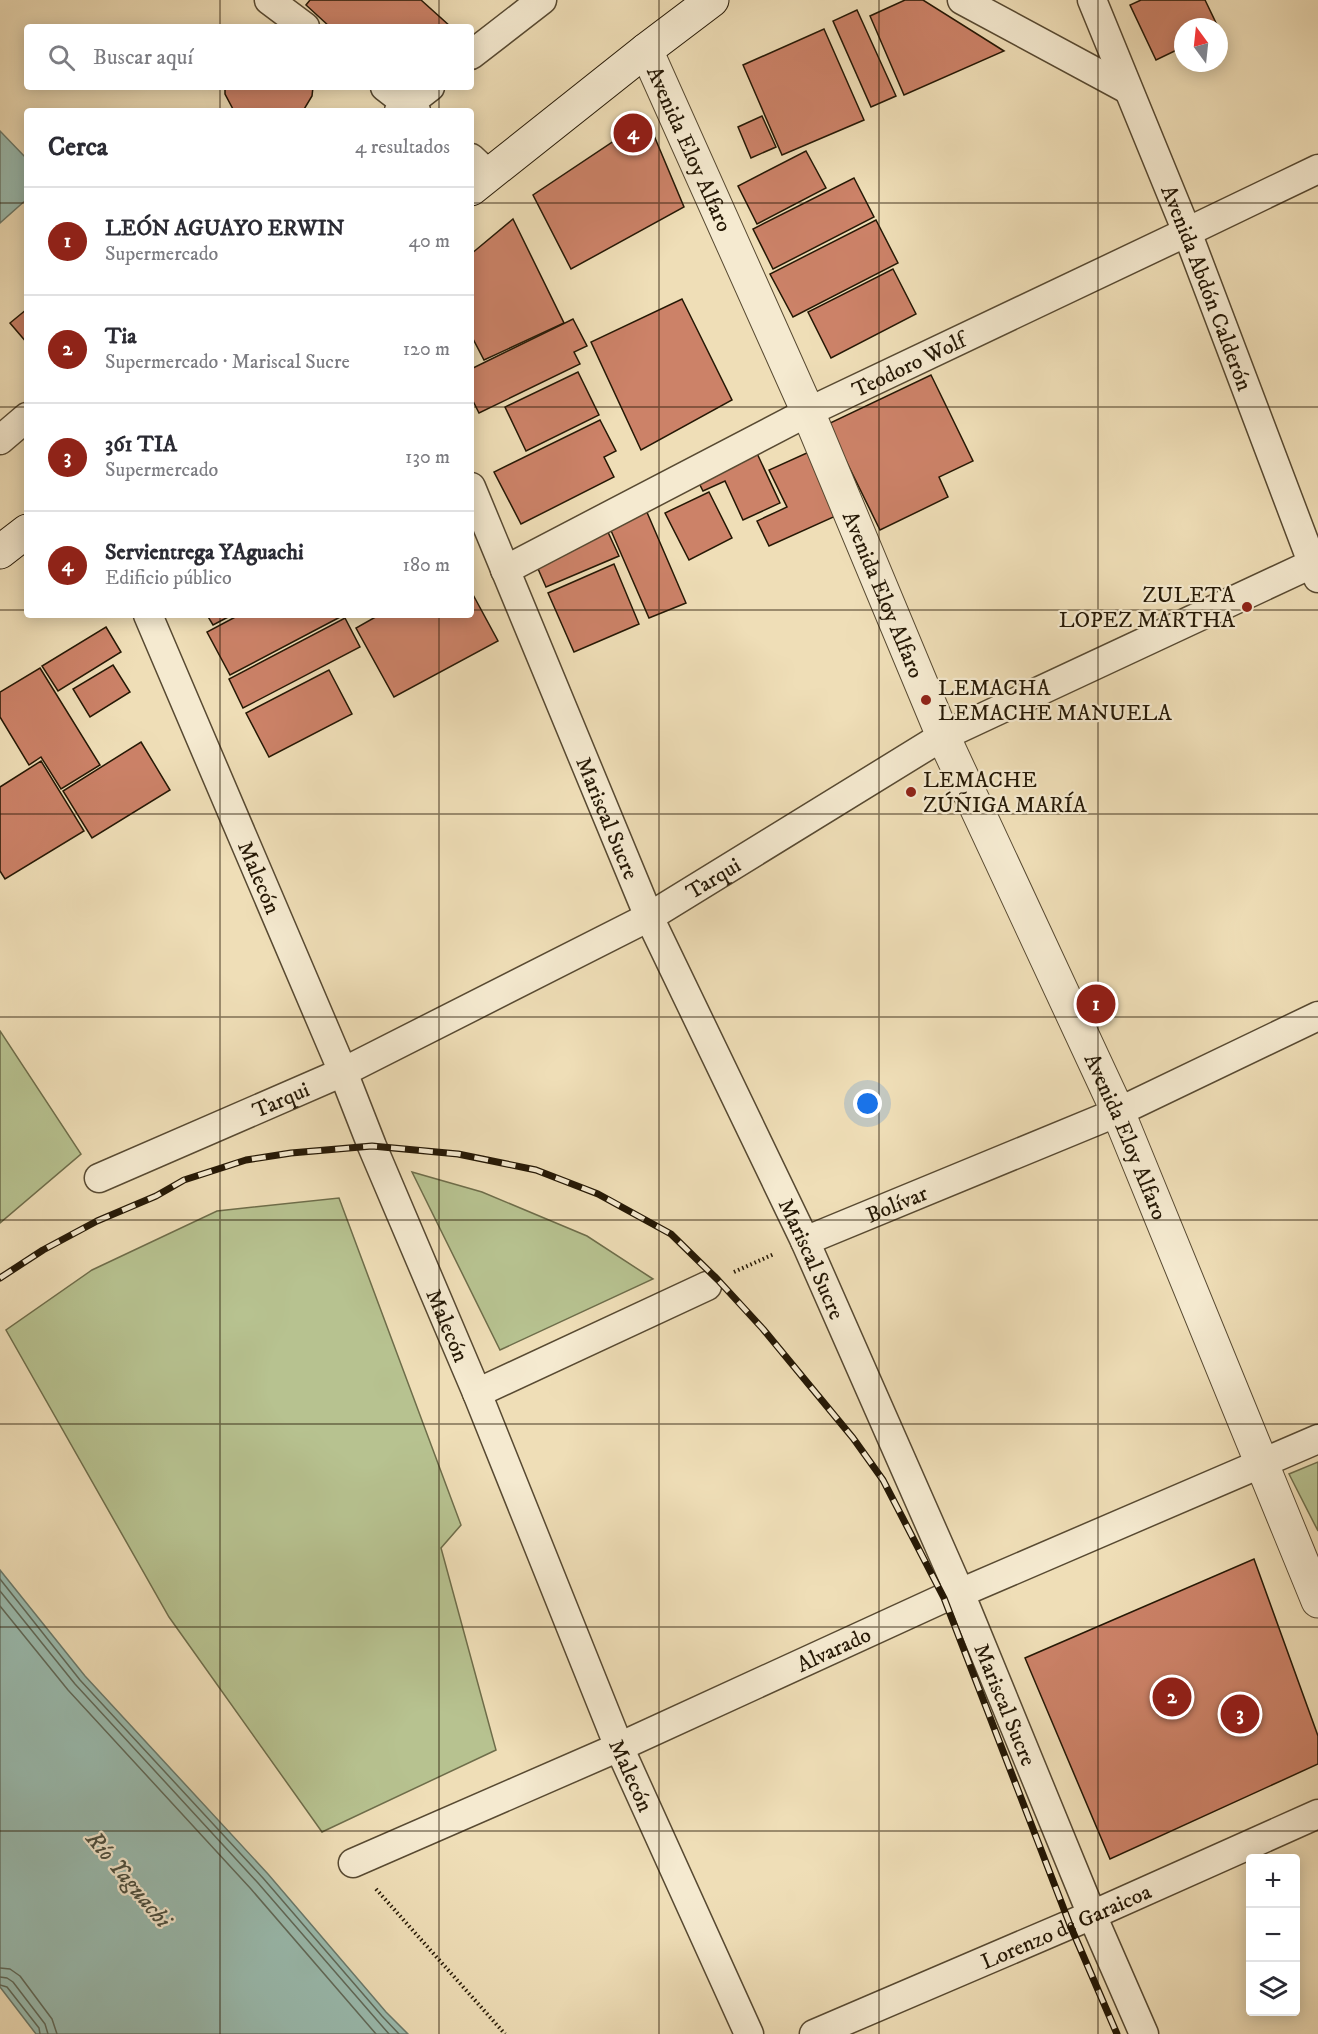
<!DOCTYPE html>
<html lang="es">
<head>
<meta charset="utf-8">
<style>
  :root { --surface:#fff; --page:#f2f2f3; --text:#2b2b33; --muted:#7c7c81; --line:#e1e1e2; --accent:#8f2418 }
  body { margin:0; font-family:"IM FELL DW Pica",serif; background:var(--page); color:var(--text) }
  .controls { position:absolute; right:18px; bottom:18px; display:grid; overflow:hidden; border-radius:6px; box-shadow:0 3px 15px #0003 }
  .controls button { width:54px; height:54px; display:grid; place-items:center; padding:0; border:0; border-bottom:2px solid var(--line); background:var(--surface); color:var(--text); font:30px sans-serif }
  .compass { position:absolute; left:1174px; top:18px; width:54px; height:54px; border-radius:50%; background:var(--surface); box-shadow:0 3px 15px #0003; rotate:345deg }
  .you { position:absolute; left:868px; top:1104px; width:21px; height:21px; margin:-15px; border:4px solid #fff; border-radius:50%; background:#1a73e8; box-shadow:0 0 0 9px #1a73e833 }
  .badge { display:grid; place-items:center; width:39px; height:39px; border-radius:50%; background:var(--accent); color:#fff; font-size:20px; font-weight:700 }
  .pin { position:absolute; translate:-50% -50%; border:3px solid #fff; box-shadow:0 2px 6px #0006 }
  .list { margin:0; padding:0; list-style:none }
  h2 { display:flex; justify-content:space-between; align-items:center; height:78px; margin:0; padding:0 24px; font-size:26px }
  h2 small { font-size:20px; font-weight:400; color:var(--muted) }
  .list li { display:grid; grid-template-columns:39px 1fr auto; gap:18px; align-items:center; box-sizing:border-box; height:108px; padding:0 24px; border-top:2px solid var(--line) }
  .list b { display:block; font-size:22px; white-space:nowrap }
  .list p { margin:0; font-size:20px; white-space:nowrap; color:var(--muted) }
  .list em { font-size:20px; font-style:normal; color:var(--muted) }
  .icon { flex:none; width:33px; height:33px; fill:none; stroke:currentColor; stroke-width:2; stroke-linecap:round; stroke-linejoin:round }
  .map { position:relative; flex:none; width:1318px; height:2034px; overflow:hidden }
  .search { position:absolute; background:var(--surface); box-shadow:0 3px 15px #0003; left:24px; top:24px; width:450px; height:66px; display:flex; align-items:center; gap:15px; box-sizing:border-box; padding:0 21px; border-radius:6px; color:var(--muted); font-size:22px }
  .panel { position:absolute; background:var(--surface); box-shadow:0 3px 15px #0003; left:24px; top:108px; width:450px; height:510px; border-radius:6px }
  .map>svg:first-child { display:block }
  .green { fill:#b7c290; stroke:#6e6d4a; stroke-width:1.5 }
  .water { fill:#9abcb0; stroke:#6b7a6c; stroke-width:1.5 }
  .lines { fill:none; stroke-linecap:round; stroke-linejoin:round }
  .shore { stroke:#606a5a; stroke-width:1.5 }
  .building { fill:#cc8268; stroke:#251805; stroke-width:1.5 }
  .minor-casing { stroke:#584a32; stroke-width:31 }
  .tertiary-casing { stroke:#584a32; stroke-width:35 }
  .secondary-casing { stroke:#251805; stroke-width:35 }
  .path { stroke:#251805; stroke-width:4; stroke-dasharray:1.5 3; stroke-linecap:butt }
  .minor { stroke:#f5ead0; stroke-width:28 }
  .tertiary { stroke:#f5ead0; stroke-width:33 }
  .secondary { stroke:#f5ead0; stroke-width:33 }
  .rail-casing { stroke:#251805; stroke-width:7 }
  .rail { stroke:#f5ead0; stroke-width:4.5; stroke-dasharray:14; stroke-linecap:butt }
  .grid { fill:none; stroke:#251805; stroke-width:1.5; stroke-opacity:0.55 }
  .poi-dot { fill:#8f2418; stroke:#f5ead0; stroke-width:2 }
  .labels { text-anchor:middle; stroke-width:4.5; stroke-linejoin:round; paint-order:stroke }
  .street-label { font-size:22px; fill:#251805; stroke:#f5ead0 }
  .poi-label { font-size:22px; fill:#251805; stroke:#f5ead0; text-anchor:start }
  .water-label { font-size:24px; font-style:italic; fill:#4e5141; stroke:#f5ead0 }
</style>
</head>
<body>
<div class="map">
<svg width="1318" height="2034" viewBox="0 0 1318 2034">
  <rect width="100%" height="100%" fill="#efdeb7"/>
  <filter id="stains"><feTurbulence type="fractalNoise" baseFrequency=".00333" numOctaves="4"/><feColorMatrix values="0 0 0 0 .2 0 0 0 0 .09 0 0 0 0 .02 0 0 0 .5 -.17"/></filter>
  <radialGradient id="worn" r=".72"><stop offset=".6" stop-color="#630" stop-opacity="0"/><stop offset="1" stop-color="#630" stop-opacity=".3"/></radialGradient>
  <g class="green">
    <path d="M0,1031L81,1154L0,1223Z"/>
    <path d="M412,1172L482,1192L587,1236L653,1279L500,1350Z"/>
    <path d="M339,1198L461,1525L441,1548L496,1750L322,1832L169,1617L6,1330L92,1270L217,1211Z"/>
    <path d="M1318,1462V1531L1289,1474Z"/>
  </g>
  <g class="water">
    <path d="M0,131L27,159V199L0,223Z"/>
    <path d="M0,1570L85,1676L268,1874L386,2012L408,2034H36L0,1987Z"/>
  </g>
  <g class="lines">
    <g class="shore">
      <path d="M0,1579L80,1680L263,1878L382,2016L399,2034"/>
      <path d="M0,1591L75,1684L258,1883L389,2034"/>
      <path d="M0,1606L68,1690L251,1889L376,2034"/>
      <path d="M0,1968L10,1969L20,1976L52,2019L57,2034"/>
      <path d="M0,1977L7,1978L13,1982L45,2024L48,2034"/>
      <path d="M0,1985L7,1987L39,2028L40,2034"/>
    </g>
  </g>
  <g class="building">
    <path d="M310,0H421L451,27H330L306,5Z"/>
    <path d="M905,0H923L1004,51L904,95L870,16Z"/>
    <path d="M1141,0H1205L1218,27H1183V47L1156,60L1130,5Z"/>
    <path d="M857,10L896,96L871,107L833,21Z"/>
    <path d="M824,29L864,120L782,155L743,65Z"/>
    <path d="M225,87H313L312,96L303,111H234L225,94Z"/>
    <path d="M762,116L776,147L751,158L738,127Z"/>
    <path d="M647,119L684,207L571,269L533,195Z"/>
    <path d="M806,151L826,188L757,224L738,186Z"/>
    <path d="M854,178L874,217L773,269L753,229Z"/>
    <path d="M513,219L564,323L484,360L471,335V254Z"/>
    <path d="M876,220L898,263L793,317L770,274Z"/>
    <path d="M893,269L916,314L831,358L808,312Z"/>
    <path d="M682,299L732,400L641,450L591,342Z"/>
    <path d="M27,309V343L10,323Z"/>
    <path d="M573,319L587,346L574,352L580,364L479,413L471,397V369Z"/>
    <path d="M578,372L599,415L526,451L505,407Z"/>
    <path d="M931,375L973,461L939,477L948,497L880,530L828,424Z"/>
    <path d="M600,420L616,451L604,457L614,477L521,524L494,472Z"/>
    <path d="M755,449L780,503L743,520L725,481L703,491L696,477Z"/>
    <path d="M809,452L838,515L769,546L757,521L787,507L769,470Z"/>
    <path d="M709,492L732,538L689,560L665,513Z"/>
    <path d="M646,510L686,603L649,618L609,526Z"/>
    <path d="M607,530L619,556L546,587L535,562Z"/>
    <path d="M614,564L639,624L574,652L548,593Z"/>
    <path d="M471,591L498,641L394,697L356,628L379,615H471Z"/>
    <path d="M207,615H232L213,625Z"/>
    <path d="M239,615H344L230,675L207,632Z"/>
    <path d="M345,618L360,647L243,708L229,679Z"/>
    <path d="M106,627L121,652L58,691L42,666Z"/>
    <path d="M113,665L130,692L90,717L73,689Z"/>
    <path d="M40,668L100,765L61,789L41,757L29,765L0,717V692Z"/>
    <path d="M329,670L352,714L269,757L246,713Z"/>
    <path d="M141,742L170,790L92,838L63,791Z"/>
    <path d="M41,761L84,831L5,879L0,871V787Z"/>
    <path d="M1254,1559L1318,1736V1764L1110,1859L1025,1658Z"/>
  </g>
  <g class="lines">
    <g class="minor-casing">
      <g id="minor">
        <path d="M269,0L305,27"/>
        <path d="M962,0L1127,89"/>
        <path id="s1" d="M1092,0L1187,232L1318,578"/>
        <path d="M471,55L542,0"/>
        <path d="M385,87L416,111"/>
        <path d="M399,111L430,87"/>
        <path d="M471,158L489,175"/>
        <path d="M0,440L27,417"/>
        <path id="s2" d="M471,487L649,917L805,1241L960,1593L1092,1915L1144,2034"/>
        <path id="s3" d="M505,570L808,412L1187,232L1318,169"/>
        <path id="s4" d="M148,615L343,1072L372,1146L477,1393L619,1747L749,2034"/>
        <path id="s5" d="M99,1178L343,1072L649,917L943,736L1318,561"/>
        <path id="s6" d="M805,1241L1118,1112L1318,1016"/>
        <path d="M477,1393L707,1286"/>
        <path id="s7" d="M353,1863L619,1747L944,1598L960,1593L1318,1439"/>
        <path id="s8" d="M814,2034L1092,1915L1318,1814"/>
      </g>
    </g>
    <g class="tertiary-casing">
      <g id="tertiary">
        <path id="s9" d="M646,50L808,412L943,736L1118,1112L1318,1601"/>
      </g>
    </g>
    <g class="secondary-casing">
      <g id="secondary">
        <path d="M471,189L646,50L712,0"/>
        <path d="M0,552L27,531"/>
      </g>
    </g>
    <g class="path">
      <path d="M734,1272L774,1254"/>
      <path d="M376,1889L505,2034"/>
    </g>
    <use href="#minor" class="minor"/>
    <use href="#tertiary" class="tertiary"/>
    <use href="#secondary" class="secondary"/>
    <g class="rail-casing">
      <path id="rail" d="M0,1278L43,1250L97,1221L156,1196L184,1180L246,1160L291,1153L372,1146L458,1154L536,1170L598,1194L671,1234L718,1280L763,1329L853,1438L883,1480L944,1598L1070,1925L1117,2034"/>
    </g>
    <use href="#rail" class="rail"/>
  </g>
  <path class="grid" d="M220,0V27M439,0V27M659,0V2034M879,0V2034M1098,0V2034M220,87V111M439,87V111M0,203H27M471,203H1318M0,407H27M471,407H1318M0,610H27M471,610H1318M220,615V2034M439,615V2034M0,814H1318M0,1017H1318M0,1220H1318M0,1424H1318M0,1627H1318M0,1831H1318"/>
  <g class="poi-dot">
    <circle cx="1247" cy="607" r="6"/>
    <circle cx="926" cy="700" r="6"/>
    <circle cx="911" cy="792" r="6"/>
  </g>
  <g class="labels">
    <g class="street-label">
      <text dy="8" stroke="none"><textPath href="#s9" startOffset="108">Avenida Eloy Alfaro</textPath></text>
      <text dy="8" stroke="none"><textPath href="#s1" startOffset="310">Avenida Abdón Calderón</textPath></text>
      <text dy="8" stroke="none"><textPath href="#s3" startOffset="453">Teodoro Wolf</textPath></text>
      <text dy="8" stroke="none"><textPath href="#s9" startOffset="594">Avenida Eloy Alfaro</textPath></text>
      <text dy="8" stroke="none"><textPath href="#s2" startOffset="358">Mariscal Sucre</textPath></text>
      <text dy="8" stroke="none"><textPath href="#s4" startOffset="285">Malecón</textPath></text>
      <text dy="8" stroke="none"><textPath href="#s5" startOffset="684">Tarqui</textPath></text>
      <text dy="8" stroke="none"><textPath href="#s5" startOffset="198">Tarqui</textPath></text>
      <text dy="8" stroke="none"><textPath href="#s9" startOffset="1188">Avenida Eloy Alfaro</textPath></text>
      <text dy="8" stroke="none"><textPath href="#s6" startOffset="99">Bolívar</textPath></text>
      <text dy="8" stroke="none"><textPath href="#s2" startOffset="844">Mariscal Sucre</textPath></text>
      <text dy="8" stroke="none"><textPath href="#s4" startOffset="771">Malecón</textPath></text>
      <text dy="8" stroke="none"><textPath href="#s7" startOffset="526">Alvarado</textPath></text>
      <text dy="8" stroke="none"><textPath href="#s2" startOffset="1330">Mariscal Sucre</textPath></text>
      <text dy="8" stroke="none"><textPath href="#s4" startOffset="1257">Malecón</textPath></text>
      <text dy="8" stroke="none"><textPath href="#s8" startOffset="274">Lorenzo de Garaicoa</textPath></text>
    </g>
    <g class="poi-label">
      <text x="1235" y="602" text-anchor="end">ZULETA<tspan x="1235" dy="25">LOPEZ MARTHA</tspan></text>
      <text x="938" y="695">LEMACHA<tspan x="938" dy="25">LEMACHE MANUELA</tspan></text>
      <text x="923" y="787">LEMACHE<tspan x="923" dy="25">ZÚÑIGA MARÍA</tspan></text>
    </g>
    <g class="water-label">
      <text transform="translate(129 1879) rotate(50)" y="8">Río Yaguachi</text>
    </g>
  </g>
  <rect width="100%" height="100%" filter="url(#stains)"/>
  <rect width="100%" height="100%" fill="url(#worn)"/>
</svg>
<div class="controls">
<button>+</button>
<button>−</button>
<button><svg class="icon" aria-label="layers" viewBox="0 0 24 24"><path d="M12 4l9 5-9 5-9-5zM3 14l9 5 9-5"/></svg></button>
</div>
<svg class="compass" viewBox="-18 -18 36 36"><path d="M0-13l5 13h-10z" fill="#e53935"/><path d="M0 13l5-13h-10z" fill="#7c7c81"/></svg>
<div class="you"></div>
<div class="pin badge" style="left:1096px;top:1004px">1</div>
<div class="pin badge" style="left:1172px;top:1697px">2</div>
<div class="pin badge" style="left:1240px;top:1714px">3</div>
<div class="pin badge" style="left:633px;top:133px">4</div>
<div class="search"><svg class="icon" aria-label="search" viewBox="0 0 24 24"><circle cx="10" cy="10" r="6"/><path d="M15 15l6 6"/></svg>Buscar aquí</div>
<section class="panel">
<h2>Cerca<small>4 resultados</small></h2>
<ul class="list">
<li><span class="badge">1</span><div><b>LEÓN AGUAYO ERWIN</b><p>Supermercado</p></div><em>40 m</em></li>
<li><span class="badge">2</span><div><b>Tia</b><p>Supermercado · Mariscal Sucre</p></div><em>120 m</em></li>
<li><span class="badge">3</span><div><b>361 TIA</b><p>Supermercado</p></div><em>130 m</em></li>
<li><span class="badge">4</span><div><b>Servientrega YAguachi</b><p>Edificio público</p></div><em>180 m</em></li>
</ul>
</section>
</div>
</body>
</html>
